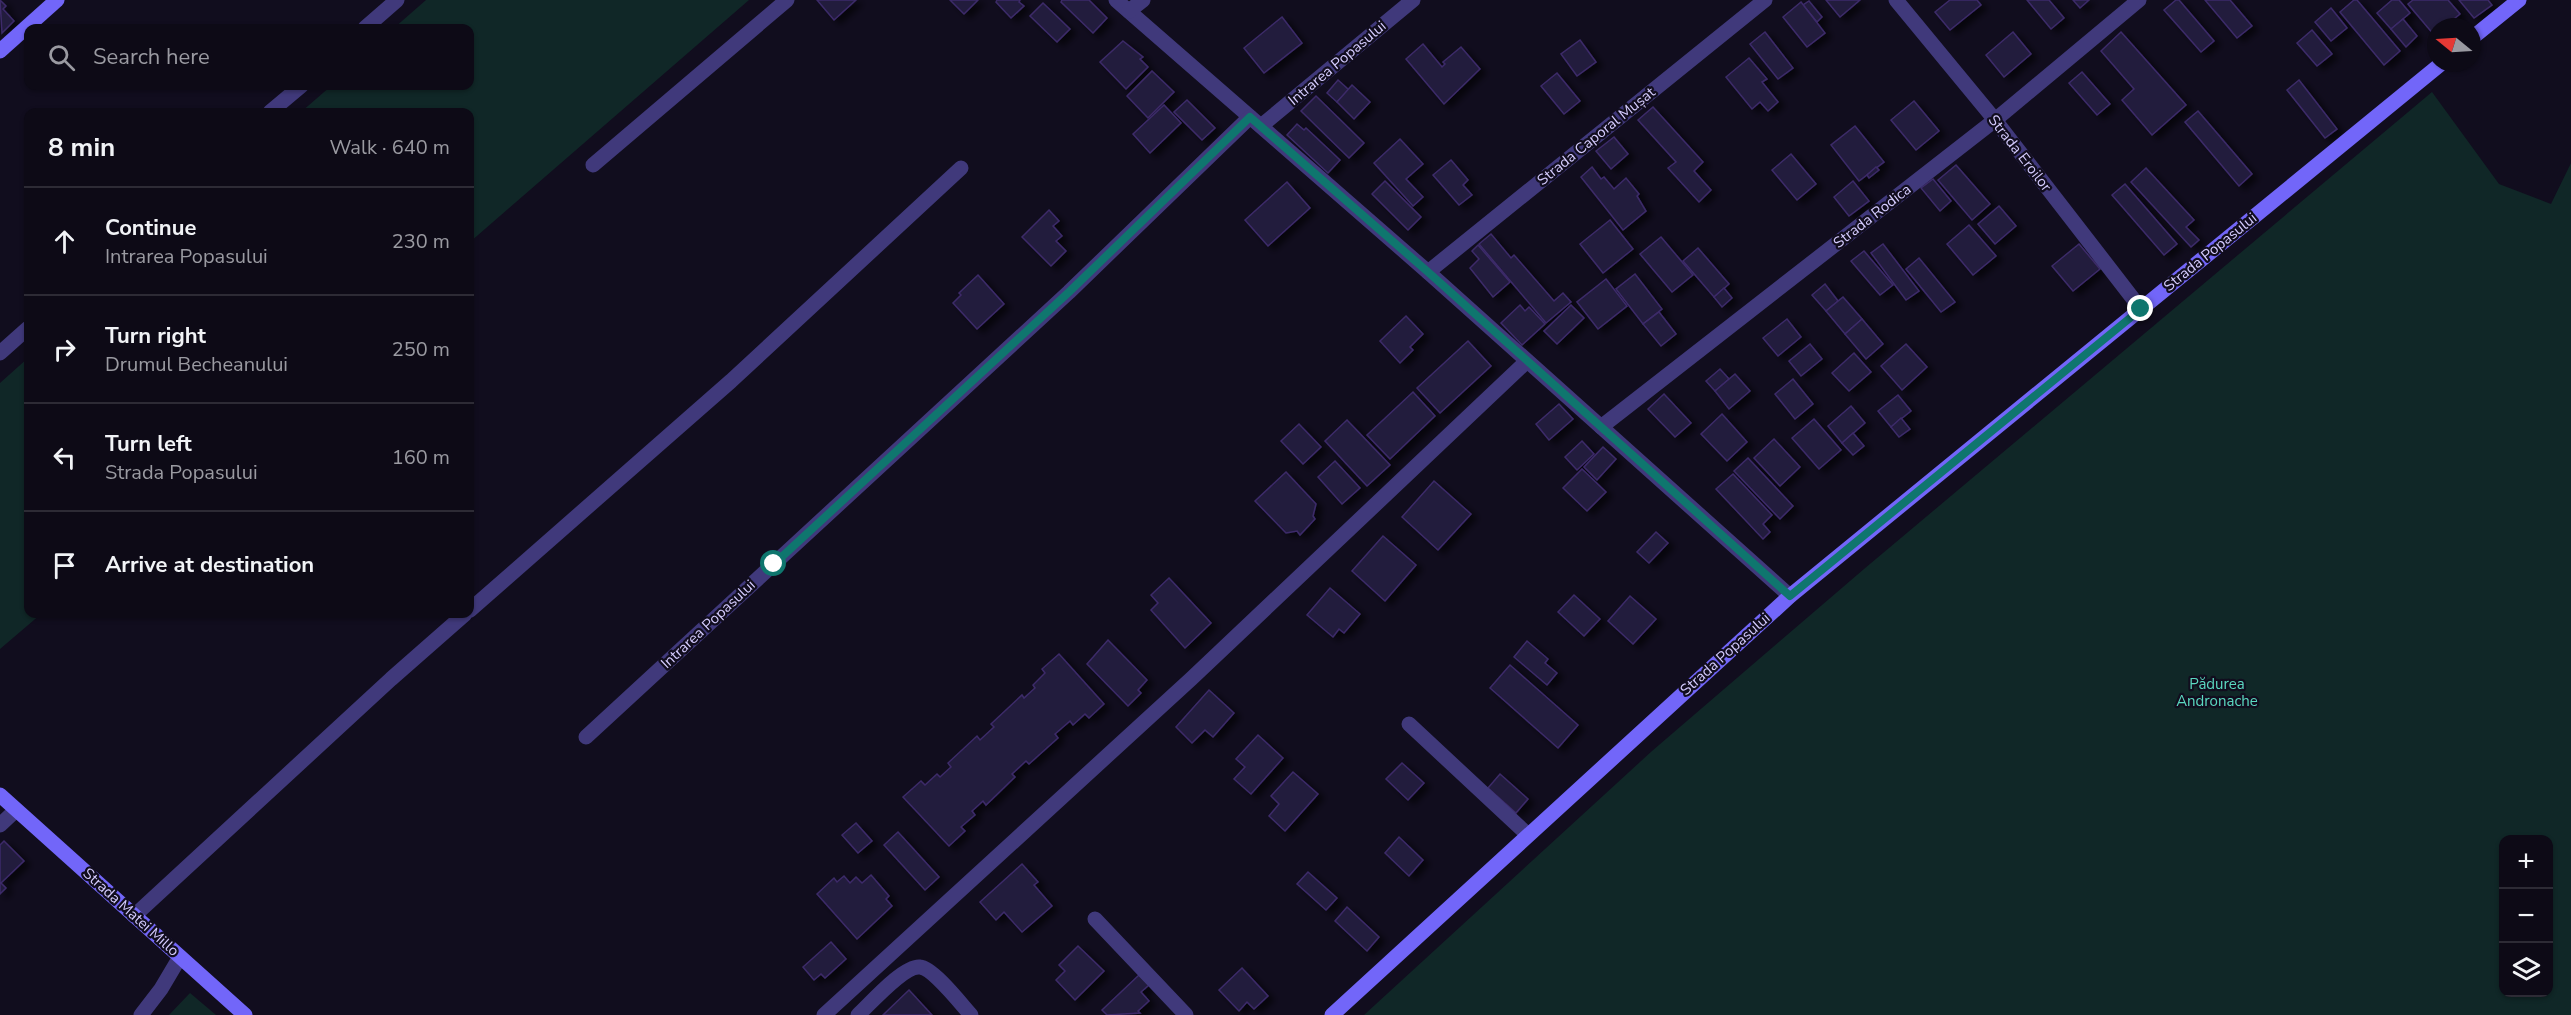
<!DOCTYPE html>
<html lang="en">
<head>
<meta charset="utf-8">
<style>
  :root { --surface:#0d0a16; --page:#16131f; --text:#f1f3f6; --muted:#9a9aa1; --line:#2d2b35 }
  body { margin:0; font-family:"Nunito Sans",sans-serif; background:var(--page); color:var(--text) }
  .controls { position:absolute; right:18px; bottom:18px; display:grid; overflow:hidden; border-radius:12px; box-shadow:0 2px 4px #0004 }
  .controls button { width:54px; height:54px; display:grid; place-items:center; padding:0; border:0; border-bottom:2px solid var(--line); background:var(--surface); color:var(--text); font:30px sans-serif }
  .compass { position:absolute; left:2427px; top:18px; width:54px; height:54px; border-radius:50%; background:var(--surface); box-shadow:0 2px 4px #0004; rotate:288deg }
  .stop { position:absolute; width:18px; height:18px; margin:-14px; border:4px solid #0f766e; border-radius:50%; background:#fff }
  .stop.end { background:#0f766e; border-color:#fff; box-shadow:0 2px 6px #0008 }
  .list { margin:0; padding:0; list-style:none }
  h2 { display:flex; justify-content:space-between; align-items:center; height:78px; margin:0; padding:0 24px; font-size:26px }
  h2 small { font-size:20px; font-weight:400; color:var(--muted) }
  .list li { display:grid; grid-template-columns:39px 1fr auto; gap:18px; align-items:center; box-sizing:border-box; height:108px; padding:0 24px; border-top:2px solid var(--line) }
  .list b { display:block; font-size:22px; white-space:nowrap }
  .list p { margin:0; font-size:20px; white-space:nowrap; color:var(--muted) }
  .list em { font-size:20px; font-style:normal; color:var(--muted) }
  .icon { flex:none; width:33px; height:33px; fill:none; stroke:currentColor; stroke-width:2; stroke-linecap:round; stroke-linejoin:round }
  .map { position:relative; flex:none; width:2571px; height:1015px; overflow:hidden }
  .search { position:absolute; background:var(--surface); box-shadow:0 2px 4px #0004; left:24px; top:24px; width:450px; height:66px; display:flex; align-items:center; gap:15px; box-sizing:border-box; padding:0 21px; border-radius:12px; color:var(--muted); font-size:22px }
  .panel { position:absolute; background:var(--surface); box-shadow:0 2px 4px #0004; left:24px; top:108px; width:450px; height:510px; border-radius:12px }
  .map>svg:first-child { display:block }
  .green { fill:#102727; fill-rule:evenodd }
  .building { fill:#231a3e; stroke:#3c2c69; stroke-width:1.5; filter:url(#shadow) }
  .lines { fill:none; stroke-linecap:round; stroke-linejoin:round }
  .street { stroke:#40397b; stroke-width:15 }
  .secondary { stroke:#7266f9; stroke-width:15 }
  .route { stroke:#0f766e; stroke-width:8 }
  .labels { text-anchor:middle; stroke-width:4.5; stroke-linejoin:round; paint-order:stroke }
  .street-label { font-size:15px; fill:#d4cbfd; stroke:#110d1e }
  .park-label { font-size:15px; fill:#5bd9c1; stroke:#110d1e }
</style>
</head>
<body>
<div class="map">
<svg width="2571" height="1015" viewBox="0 0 2571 1015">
  <defs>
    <filter id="shadow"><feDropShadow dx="6" dy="4" stdDeviation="3" flood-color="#0009"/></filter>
  </defs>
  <rect width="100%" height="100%" fill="#110d1e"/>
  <g class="green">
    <path d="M426,0H749L470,242V112H301L331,86H470V28H394Z"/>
    <path d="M2432,92L2499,184L2551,204L2571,163V1015H1364L1652,751L1864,569ZM2504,840H2548V992H2504Z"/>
    <path d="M28,358V614H41L0,649V383Z"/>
    <path d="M190,993L216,1015H169Z"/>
  </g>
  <g class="building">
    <path d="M0,0L6,6L3,9L14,21L2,33Z"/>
    <path d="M817,0H856L834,20Z"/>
    <path d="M950,0H978L964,14Z"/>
    <path d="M997,0H1020L1019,2L1024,6L1011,18L996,2Z"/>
    <path d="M1062,0H1089L1107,18L1093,33L1061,2Z"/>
    <path d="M1826,0H1860L1840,17Z"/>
    <path d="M1950,0H1977L1981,5L1950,30L1935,12Z"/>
    <path d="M2027,0H2049L2064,18L2051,29Z"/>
    <path d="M2073,0H2089L2080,8Z"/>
    <path d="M2176,0H2179L2214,41L2201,52L2164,10Z"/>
    <path d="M2205,0H2230L2252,26L2237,38Z"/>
    <path d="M2354,0H2357L2400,51L2384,65L2340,12Z"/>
    <path d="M2392,0H2399L2410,13L2391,29L2377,13Z"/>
    <path d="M2413,0H2448L2460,14L2444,27H2436L2434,35L2408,4Z"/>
    <path d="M2459,0H2488L2492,5L2474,18Z"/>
    <path d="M1809,1L1822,17L1817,22L1803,5Z"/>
    <path d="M1801,2L1825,33L1807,47L1783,17Z"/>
    <path d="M1043,3L1070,29L1057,42L1030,16Z"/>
    <path d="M2331,8L2347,28L2331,41L2315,22Z"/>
    <path d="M1282,17L1302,43L1264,73L1244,48Z"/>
    <path d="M2403,19L2417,36L2406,47L2391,29Z"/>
    <path d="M2312,30L2332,54L2317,66L2297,43Z"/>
    <path d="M1765,32L1793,68L1778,79L1750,44Z"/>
    <path d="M2013,32L2031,54L2004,77L1986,55Z"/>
    <path d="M2121,32L2186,105L2152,135L2122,100L2134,89L2101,51Z"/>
    <path d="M1580,40L1596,62L1577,76L1561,54Z"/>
    <path d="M1123,41L1143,57L1140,59L1148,67L1126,89L1100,62Z"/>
    <path d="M1423,44L1442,67L1445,64L1443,62L1461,47L1480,69L1444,104L1406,59Z"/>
    <path d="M1749,58L1767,79L1762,82L1778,102L1768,111L1760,102L1752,109L1726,77Z"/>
    <path d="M1152,71L1174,92L1148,118L1127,96Z"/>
    <path d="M2082,72L2110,104L2097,115L2069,83Z"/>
    <path d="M1557,73L1580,101L1564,114L1541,86Z"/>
    <path d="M1338,80L1349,90L1337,102L1327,93Z"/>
    <path d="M2299,80L2337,129L2325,138L2287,90Z"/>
    <path d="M1352,85L1370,102L1354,119L1337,102Z"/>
    <path d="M1316,96L1364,143L1349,158L1301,111Z"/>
    <path d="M1187,100L1215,128L1202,140L1174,112Z"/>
    <path d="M1914,101L1939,131L1916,150L1891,120Z"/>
    <path d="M1164,105L1181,123L1150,153L1133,134Z"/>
    <path d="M1653,107L1703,162L1694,171L1711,190L1699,202L1668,168L1676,162L1638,120Z"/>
    <path d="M2198,111L2252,174L2239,186L2185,122Z"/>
    <path d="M1297,124L1304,130L1306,128L1340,160L1328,173L1287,135Z"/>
    <path d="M1855,126L1884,162L1859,181L1831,145Z"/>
    <path d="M1614,137L1628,154L1611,169L1596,151Z"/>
    <path d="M1400,139L1423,164L1406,179L1423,197L1413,206L1374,163Z"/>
    <path d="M1791,154L1816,184L1797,200L1772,170Z"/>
    <path d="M1451,160L1468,180L1463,185L1472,195L1459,205L1433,175Z"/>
    <path d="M1956,165L1990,204L1972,220L1938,180Z"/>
    <path d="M1592,167L1601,179L1604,177L1614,189L1626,178L1639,194L1637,196L1646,211L1623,230L1581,177Z"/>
    <path d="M1876,167L1879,170L1869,178L1867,175Z"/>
    <path d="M2146,168L2194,220L2186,227L2199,240L2191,247L2131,182Z"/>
    <path d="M1933,179L1951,201L1940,211L1921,188Z"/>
    <path d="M1385,181L1421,217L1408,230L1372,194Z"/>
    <path d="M1853,181L1869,201L1849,216L1834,197Z"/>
    <path d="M1287,182L1310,208L1268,246L1245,220Z"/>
    <path d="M2125,184L2177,244L2164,255L2112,195Z"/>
    <path d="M1999,206L2016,226L1995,244L1978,224Z"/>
    <path d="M1049,210L1059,221L1053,226L1062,236L1056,241L1066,251L1051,266L1022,237Z"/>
    <path d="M1610,220L1633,249L1603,273L1580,244Z"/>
    <path d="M1969,225L1996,256L1973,275L1947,244Z"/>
    <path d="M1491,234L1511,258L1514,255L1554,301L1563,293L1571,302L1546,323L1479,244Z"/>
    <path d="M1661,237L1693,275L1672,292L1640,254Z"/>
    <path d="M1883,244L1919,291L1906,300L1871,253Z"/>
    <path d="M2079,244L2100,269L2073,291L2052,266Z"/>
    <path d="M1478,245L1510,282L1493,297L1470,268L1479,259L1472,251Z"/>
    <path d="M1698,248L1729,284L1714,297L1683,261Z"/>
    <path d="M1864,251L1893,285L1880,295L1851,261Z"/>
    <path d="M1919,258L1955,302L1941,312L1906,269Z"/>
    <path d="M1635,274L1662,309L1643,324L1616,289Z"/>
    <path d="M978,275L1004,304L977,329L953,303L961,295L959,293Z"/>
    <path d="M1606,279L1627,306L1598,329L1577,302Z"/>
    <path d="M1825,284L1838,301L1826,311L1812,295Z"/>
    <path d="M1724,288L1732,298L1722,307L1714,297Z"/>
    <path d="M1843,297L1862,319L1845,334L1826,311Z"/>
    <path d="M1520,305L1525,311L1529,307L1545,324L1522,345L1501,323Z"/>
    <path d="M1571,305L1584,318L1557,344L1544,331Z"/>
    <path d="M1659,312L1676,334L1661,346L1643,324Z"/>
    <path d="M1406,316L1423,334L1410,347L1413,350L1400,363L1380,341Z"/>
    <path d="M1787,319L1801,337L1778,356L1763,338Z"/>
    <path d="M1862,319L1883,344L1866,359L1845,334Z"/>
    <path d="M1468,341L1491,366L1440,413L1417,388Z"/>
    <path d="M1810,344L1822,359L1801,376L1789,361Z"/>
    <path d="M1906,344L1927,367L1902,390L1881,366Z"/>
    <path d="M1854,353L1871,372L1849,391L1832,373Z"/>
    <path d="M1720,369L1729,379L1715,391L1706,381Z"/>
    <path d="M1735,374L1750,391L1729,409L1715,391Z"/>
    <path d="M1793,379L1813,404L1795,419L1775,394Z"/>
    <path d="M1413,392L1435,416L1390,459L1367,435Z"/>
    <path d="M1664,394L1691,423L1675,437L1648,409Z"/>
    <path d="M1898,395L1911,411L1891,427L1878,411Z"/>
    <path d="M1559,404L1573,419L1549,440L1536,424Z"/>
    <path d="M1851,406L1865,423L1842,443L1828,426Z"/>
    <path d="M1722,414L1747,442L1727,461L1701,434Z"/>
    <path d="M1901,418L1910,429L1899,437L1891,427Z"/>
    <path d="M1814,419L1841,450L1819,469L1792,438Z"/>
    <path d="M1347,420L1390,465L1367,486L1325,441Z"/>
    <path d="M1299,424L1321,447L1303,464L1281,441Z"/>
    <path d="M1853,433L1864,446L1853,455L1842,443Z"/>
    <path d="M1774,439L1800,467L1780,486L1754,458Z"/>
    <path d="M1582,441L1594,454L1577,470L1565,457Z"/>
    <path d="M1603,447L1616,459L1597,480L1584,467Z"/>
    <path d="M1748,458L1793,506L1780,519L1734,471Z"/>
    <path d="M1335,461L1360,488L1342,504L1318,477Z"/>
    <path d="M1582,469L1606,492L1587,511L1563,488Z"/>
    <path d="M1286,472L1316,504L1313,516L1315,519L1300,535L1297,531L1286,533L1255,501Z"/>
    <path d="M1733,474L1772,515L1763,524L1770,532L1763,539L1716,489Z"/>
    <path d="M1434,481L1471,514L1438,550L1402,517Z"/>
    <path d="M1656,532L1668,543L1649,563L1637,552Z"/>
    <path d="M1383,536L1416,565L1385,601L1352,571Z"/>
    <path d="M1169,578L1211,623L1185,648L1151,610L1158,603L1151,595Z"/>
    <path d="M1330,588L1360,614L1344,633L1339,629L1333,637L1307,615Z"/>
    <path d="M1574,595L1600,619L1584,636L1558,612Z"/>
    <path d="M1630,596L1656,619L1633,644L1608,621Z"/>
    <path d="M1108,640L1147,680L1138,690L1141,693L1128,706L1087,664Z"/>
    <path d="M1527,641L1548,659L1545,663L1557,673L1547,685L1514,657Z"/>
    <path d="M1059,654L1104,704L1089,718L1085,714L1073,725L1070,721L1055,734L1058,738L1029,764L1026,761L1012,774L1015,777L986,805L983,801L972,811L975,815L961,827L965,831L949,846L903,797L921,781L925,785L937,774L940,777L951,767L948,763L977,736L980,740L994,727L991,724L1022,695L1024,698L1035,688L1033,685L1045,673L1042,669Z"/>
    <path d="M1510,665L1578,725L1558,748L1490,688Z"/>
    <path d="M1209,690L1234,713L1213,737L1205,730L1192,743L1176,727Z"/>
    <path d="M1258,735L1283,758L1251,794L1234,779L1245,767L1236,759Z"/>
    <path d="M1402,763L1424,783L1408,800L1386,779Z"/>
    <path d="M1293,772L1318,794L1285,831L1269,816L1279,804L1271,796Z"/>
    <path d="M1500,774L1528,799L1516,813L1488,788Z"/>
    <path d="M856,823L872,841L858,853L842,835Z"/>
    <path d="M898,832L939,877L925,890L884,845Z"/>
    <path d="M1399,837L1423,860L1409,876L1385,853Z"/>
    <path d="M4,841L24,861L1,883L6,888L0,894V845Z"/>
    <path d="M1022,864L1038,882L1034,885L1052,906L1022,932L1004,912L996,920L980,902Z"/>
    <path d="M1308,872L1337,898L1326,910L1297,884Z"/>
    <path d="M871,875L889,896L886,899L892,906L857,939L817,894L834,878L837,882L844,876L850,883L856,877L862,883Z"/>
    <path d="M1347,907L1379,937L1367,951L1335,921Z"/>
    <path d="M831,942L846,959L825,978L821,974L814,980L803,967Z"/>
    <path d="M1078,946L1104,971L1075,1000L1056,980L1065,971L1059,965Z"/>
    <path d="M1242,968L1268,996L1254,1009L1247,1002L1239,1011L1219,990Z"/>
    <path d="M1139,975L1149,985L1141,992L1149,1001L1138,1011L1140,1013L1107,1015L1102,1010Z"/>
    <path d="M909,990L932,1015H883Z"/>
  </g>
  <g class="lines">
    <g class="street">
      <path d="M1116,0L1428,272L1790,596"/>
      <path d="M1896,0L1995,120L2141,309"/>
      <path d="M1129,11L1143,0"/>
      <path d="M365,28L397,0"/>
      <path d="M270,112L301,86"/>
      <path d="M1261,126L1413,0"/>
      <path d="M593,165L787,0"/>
      <path d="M1428,272L1765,0"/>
      <path d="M0,353L28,328"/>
      <path d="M1601,427L1995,120L2139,0"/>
      <path d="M470,610L731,381L961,168"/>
      <path d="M1409,724L1527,834"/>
      <path d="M586,737L1069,292L1250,117"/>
      <path d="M0,825L16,810"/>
      <path d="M134,916L391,679L465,614"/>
      <path d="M1095,919L1186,1015"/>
      <path d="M141,1015L161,989L180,957"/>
      <path d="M824,1015L1191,679L1526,362"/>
      <path d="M858,1015C870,1004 904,965 920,967C933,968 961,1004 971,1015"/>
    </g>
    <g class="secondary">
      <path d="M2472,38L2519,0"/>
      <path d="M0,51L57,0"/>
      <path d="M0,795L245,1015"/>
      <path d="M1332,1015L1790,596L2442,63"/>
    </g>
  </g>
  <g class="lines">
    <path class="route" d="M774,564L1069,292L1250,117L1428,272L1790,596L2141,309"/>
  </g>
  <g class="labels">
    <g class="street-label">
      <text transform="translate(1337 63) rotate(-40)" y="5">Intrarea Popasului</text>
      <text transform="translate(1596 136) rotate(-39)" y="5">Strada Caporal Mușat</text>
      <text transform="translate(2020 153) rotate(52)" y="5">Strada Eroilor</text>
      <text transform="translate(1872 216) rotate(-38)" y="5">Strada Rodica</text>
      <text transform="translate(2210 252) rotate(-39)" y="5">Strada Popasului</text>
      <text transform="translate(708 624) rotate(-43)" y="5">Intrarea Popasului</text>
      <text transform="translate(1725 654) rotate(-42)" y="5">Strada Popasului</text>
      <text transform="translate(131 912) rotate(42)" y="5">Strada Matei Millo</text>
    </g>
    <g class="park-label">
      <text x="2217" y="689">Pădurea<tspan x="2217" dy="17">Andronache</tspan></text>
    </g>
  </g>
</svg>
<div class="controls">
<button>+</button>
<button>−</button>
<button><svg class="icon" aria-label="layers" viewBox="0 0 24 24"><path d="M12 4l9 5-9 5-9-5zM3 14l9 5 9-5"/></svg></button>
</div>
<svg class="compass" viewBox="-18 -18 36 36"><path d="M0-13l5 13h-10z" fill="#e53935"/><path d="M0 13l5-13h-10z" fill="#9a9aa1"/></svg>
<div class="stop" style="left:774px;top:564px"></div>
<div class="stop end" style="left:2141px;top:309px"></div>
<div class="search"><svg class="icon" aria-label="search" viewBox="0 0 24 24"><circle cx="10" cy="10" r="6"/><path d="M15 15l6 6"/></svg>Search here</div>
<section class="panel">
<h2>8 min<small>Walk · 640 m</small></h2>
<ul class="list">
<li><svg class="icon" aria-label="ahead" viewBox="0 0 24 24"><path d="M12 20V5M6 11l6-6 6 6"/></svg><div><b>Continue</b><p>Intrarea Popasului</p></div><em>230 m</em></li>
<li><svg class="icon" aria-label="right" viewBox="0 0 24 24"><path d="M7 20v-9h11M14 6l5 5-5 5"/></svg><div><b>Turn right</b><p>Drumul Becheanului</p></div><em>250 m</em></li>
<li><svg class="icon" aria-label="left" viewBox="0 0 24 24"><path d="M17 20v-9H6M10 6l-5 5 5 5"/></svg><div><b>Turn left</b><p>Strada Popasului</p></div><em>160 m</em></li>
<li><svg class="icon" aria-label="arrive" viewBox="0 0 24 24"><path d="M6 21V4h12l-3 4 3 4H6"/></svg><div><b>Arrive at destination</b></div></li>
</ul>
</section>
</div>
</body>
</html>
